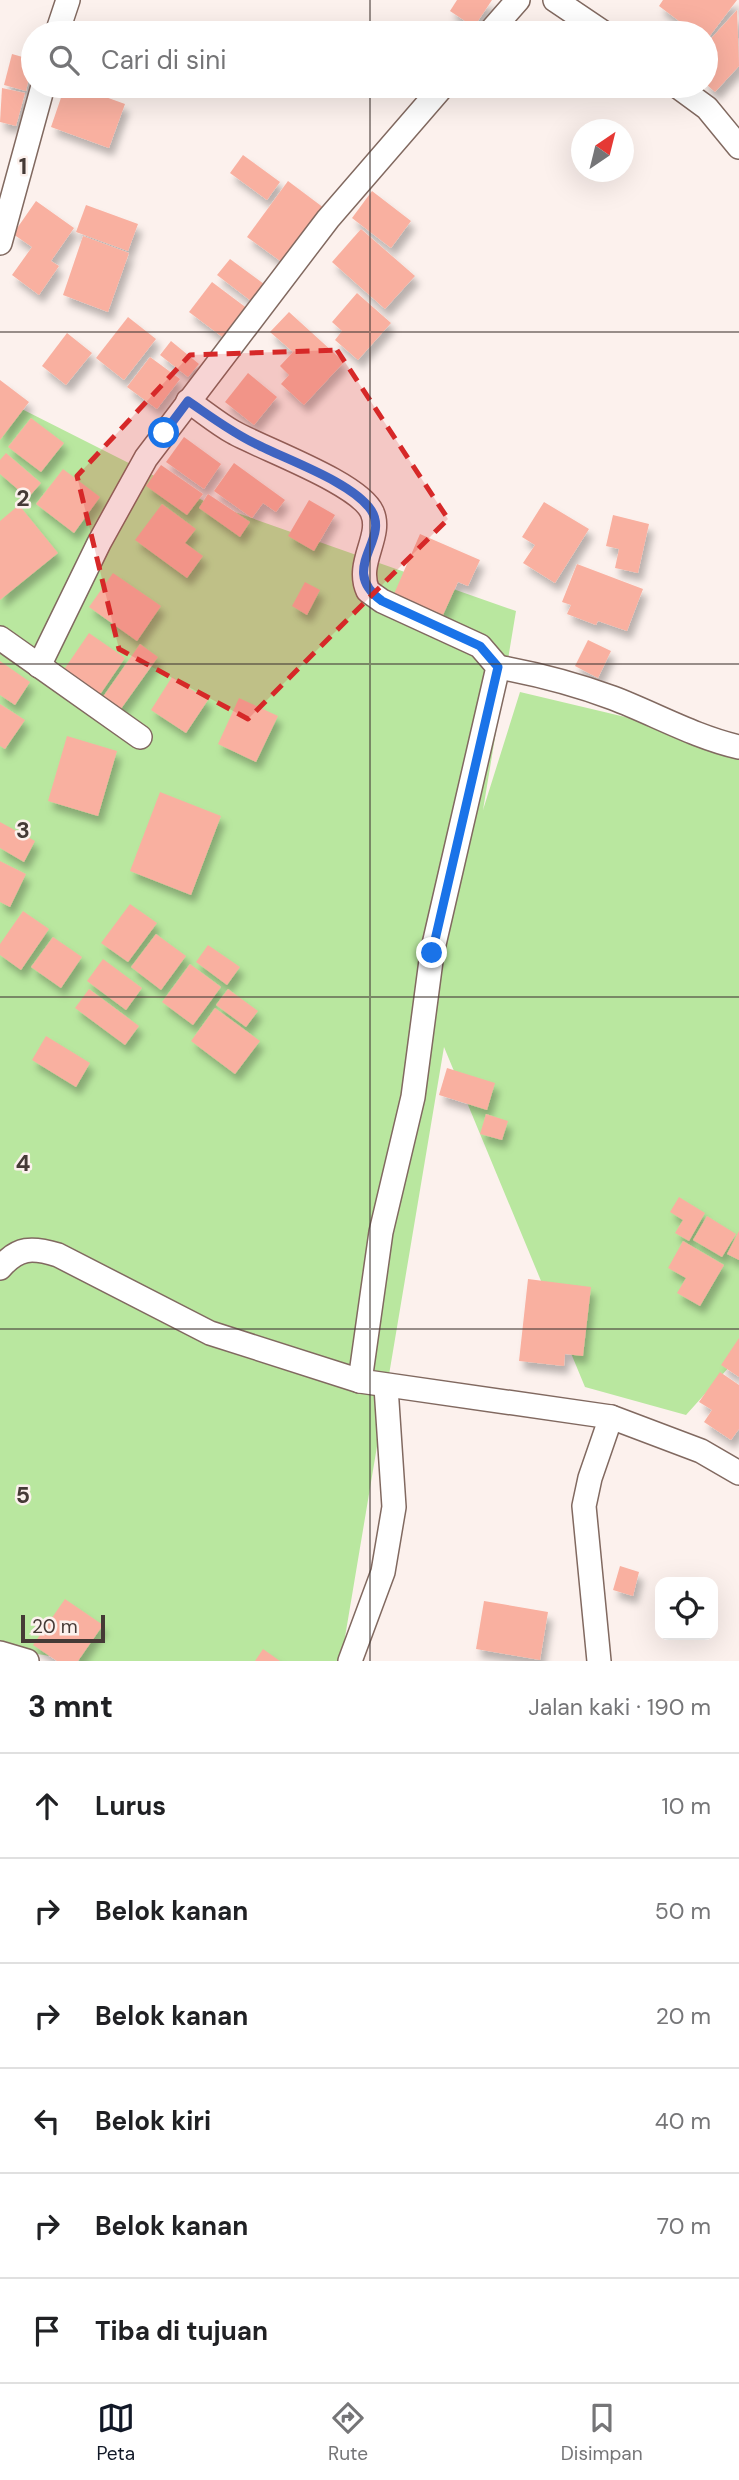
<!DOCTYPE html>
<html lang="id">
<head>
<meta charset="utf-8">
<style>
  :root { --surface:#fff; --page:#f6f6f6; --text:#202124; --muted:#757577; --line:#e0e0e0; --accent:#111827 }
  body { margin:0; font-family:"DM Sans",sans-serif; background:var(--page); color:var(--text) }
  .controls { position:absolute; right:21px; bottom:21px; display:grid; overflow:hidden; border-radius:14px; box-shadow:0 7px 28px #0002 }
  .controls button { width:63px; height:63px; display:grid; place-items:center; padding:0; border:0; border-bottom:2px solid var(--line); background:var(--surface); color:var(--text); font:35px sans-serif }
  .compass { position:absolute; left:571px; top:119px; width:63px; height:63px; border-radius:50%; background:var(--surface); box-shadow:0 7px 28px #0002; rotate:35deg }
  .scale { position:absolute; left:21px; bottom:18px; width:84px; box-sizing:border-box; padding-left:7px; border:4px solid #453a36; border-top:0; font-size:19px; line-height:24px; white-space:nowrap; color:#453a36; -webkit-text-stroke:5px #fcf1ed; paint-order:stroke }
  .stop { position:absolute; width:21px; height:21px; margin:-16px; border:5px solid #1a73e8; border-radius:50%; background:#fff }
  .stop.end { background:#1a73e8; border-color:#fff; box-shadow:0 2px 7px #0008 }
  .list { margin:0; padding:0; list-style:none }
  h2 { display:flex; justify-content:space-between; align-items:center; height:91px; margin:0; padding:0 28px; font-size:30px }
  h2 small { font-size:23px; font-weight:400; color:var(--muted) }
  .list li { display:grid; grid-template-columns:46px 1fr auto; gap:21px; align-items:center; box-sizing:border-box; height:105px; padding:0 28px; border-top:2px solid var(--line) }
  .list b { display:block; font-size:26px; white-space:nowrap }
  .list em { font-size:23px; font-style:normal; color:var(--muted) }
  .icon { flex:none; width:38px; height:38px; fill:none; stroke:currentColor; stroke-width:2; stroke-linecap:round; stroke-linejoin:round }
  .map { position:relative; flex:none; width:739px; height:1661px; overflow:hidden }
  .search { position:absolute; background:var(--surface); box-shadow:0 7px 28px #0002; left:21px; right:21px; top:21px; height:77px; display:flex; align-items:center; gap:18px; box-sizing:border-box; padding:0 24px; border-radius:38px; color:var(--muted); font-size:26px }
  .sheet { height:721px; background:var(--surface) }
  nav { display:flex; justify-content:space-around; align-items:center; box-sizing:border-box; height:98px; border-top:2px solid var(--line); background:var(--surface); font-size:19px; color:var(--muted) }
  nav a { display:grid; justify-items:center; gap:4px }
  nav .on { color:var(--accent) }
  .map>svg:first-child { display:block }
  .green { fill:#b9e79f }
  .building { fill:#f9b0a0; filter:url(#shadow) }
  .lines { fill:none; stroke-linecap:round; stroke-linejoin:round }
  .minor-casing { stroke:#816960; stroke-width:26 }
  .minor { stroke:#fff; stroke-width:23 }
  .route { stroke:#1a73e8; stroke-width:9 }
  .marked { fill:#d62828; fill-opacity:0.2; stroke:#d62828; stroke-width:5; stroke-dasharray:14 9; stroke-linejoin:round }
  .grid { fill:none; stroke:#453a36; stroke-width:2; stroke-opacity:0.55 }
  .grid-label { font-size:23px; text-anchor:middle; font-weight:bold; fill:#453a36; stroke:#fcf1ed; stroke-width:5; stroke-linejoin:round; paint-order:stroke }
</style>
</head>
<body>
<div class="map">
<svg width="739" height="1661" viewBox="0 0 739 1661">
  <defs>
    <filter id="shadow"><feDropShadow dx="4.5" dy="8" stdDeviation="3.5" flood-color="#0004"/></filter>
  </defs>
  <rect width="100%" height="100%" fill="#fcf1ed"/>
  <path class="green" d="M0,398L206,502L516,611L483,810L520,692L739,744V1356L686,1415L585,1387L444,1047L341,1661H81L0,1648Z"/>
  <g class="building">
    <path d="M457,0H492L474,27L450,11Z"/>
    <path d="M663,0H737L706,41V33H695L659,6Z"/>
    <path d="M737,10L739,66L715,92L706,84V44Z"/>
    <path d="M12,54L33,60L26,91L4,85Z"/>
    <path d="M65,86H75L125,104L109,148L51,127Z"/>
    <path d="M2,88L25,93L16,126L0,122Z"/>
    <path d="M243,155L280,182L267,200L230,173Z"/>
    <path d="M288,181L324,208L283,263L247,237Z"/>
    <path d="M372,191L411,221L391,248L352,218Z"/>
    <path d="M36,201L74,228L51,261L59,266L39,295L12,275L32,247L13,234Z"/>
    <path d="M86,205L138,224L128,251L76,232Z"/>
    <path d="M361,229L415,276L385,309L332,262Z"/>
    <path d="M83,236L129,253L108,312L63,295Z"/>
    <path d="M230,259L264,284L251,301L217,275Z"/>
    <path d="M212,282L248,309L225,339L189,312Z"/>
    <path d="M357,293L391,323L358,360L335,340L342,331L332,322Z"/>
    <path d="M289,312L344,362L304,405L281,384L289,375L280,366L293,352L270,332Z"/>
    <path d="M128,317L156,339L124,380L96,358Z"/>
    <path d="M67,333L92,353L66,385L42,366Z"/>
    <path d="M171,341L199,364L188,377L160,355Z"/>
    <path d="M150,357L180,379L157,409L127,387Z"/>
    <path d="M248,373L277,397L254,425L225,402Z"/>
    <path d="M0,380L29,402L0,440Z"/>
    <path d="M31,418L64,443L41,472L8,447Z"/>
    <path d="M184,437L221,464L204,489L166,462Z"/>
    <path d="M6,453L41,483L28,498L0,474V460Z"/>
    <path d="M234,463L285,500L276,512L263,503L252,518L214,491Z"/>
    <path d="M161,465L203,494L187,515L146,486Z"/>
    <path d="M63,469L100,497L74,533L36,504Z"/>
    <path d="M208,494L250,522L240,537L199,508Z"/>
    <path d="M309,500L335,515L314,551L288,536Z"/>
    <path d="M544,502L589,529L555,583L523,563L535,545L522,537Z"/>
    <path d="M162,504L196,529L185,543L203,556L187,578L135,540Z"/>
    <path d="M19,505L58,553L0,600V521Z"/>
    <path d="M613,515L649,524L638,573L615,568L619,549L606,546Z"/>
    <path d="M420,534L480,560L468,586L458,582L443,615L394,594Z"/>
    <path d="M577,564L643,589L627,631L598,621L596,625L567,614L571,605L562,602Z"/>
    <path d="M113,573L161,606L137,641L89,607Z"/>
    <path d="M305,582L320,590L307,615L292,606Z"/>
    <path d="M89,633L125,658L97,699L61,674Z"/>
    <path d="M588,640L611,651L598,678L575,666Z"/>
    <path d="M140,644L158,657L118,713L100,701Z"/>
    <path d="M0,661L30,682L15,705L0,695Z"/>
    <path d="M172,677L208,700L186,733L151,710Z"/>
    <path d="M239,698L278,716L256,762L218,744Z"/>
    <path d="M0,704L25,720L5,749L0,746Z"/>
    <path d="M67,736L117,751L98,816L48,801Z"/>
    <path d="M160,792L221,816L191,895L130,871Z"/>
    <path d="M0,822L35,841L24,862L0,848Z"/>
    <path d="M0,861L26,874L10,907L0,902Z"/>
    <path d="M130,904L157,923L128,962L101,943Z"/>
    <path d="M23,911L49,929L21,970L0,955V944Z"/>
    <path d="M156,934L186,956L161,990L131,967Z"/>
    <path d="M53,937L82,957L61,988L31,967Z"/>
    <path d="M208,945L240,967L227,985L196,962Z"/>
    <path d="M103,959L142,988L126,1010L87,981Z"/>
    <path d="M190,964L221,987L193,1025L162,1002Z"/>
    <path d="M89,989L139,1026L125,1045L75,1008Z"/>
    <path d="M228,989L258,1011L246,1027L216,1005Z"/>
    <path d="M215,1008L260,1041L235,1074L191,1041Z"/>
    <path d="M46,1036L90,1063L76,1087L32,1060Z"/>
    <path d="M447,1068L495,1083L487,1110L439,1095Z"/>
    <path d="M486,1114L508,1121L502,1140L480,1134Z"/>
    <path d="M679,1197L705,1213L689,1241L675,1233L683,1220L670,1212Z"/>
    <path d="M707,1216L736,1234L722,1257L693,1240Z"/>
    <path d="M739,1231V1260L727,1254Z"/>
    <path d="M683,1241L724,1265L700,1306L677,1293L686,1278L668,1268Z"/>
    <path d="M528,1279L591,1287L583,1356L565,1354L564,1366L519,1361Z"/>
    <path d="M739,1338V1377L721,1365Z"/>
    <path d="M720,1372L739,1385V1429L731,1440L704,1422L712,1410L699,1402Z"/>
    <path d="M620,1566L639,1572L633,1596L613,1590Z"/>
    <path d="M65,1599L103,1625L78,1661H57L33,1645Z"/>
    <path d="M484,1601L548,1612L540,1660L476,1649Z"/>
    <path d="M263,1649L280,1661H255Z"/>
  </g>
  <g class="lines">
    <g class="minor-casing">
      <g id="minor">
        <path d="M555,0L604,33"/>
        <path d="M57,33L68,0"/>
        <path d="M489,33L518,0"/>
        <path d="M677,86L707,108L739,147"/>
        <path d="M0,243L43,86"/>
        <path d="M188,401C203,411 217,423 233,432C263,449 359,483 372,512C383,536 355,563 368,591L382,601L480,646L498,667L432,953L413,1097L381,1232L360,1381"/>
        <path d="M0,638L140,737"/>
        <path d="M39,666L99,543L146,458L328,219L443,86"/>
        <path d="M498,667C537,674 575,684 613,698C655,714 695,737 739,747"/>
        <path d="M0,1268C18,1247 32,1247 58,1255L210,1333L360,1381L611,1417L701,1451L739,1473"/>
        <path d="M0,1653L27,1661"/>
        <path d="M350,1661L383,1572L394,1507L386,1387"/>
        <path d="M599,1661L584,1506L590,1478L611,1417"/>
      </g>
    </g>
    <use href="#minor" class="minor"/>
  </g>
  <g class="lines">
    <path class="route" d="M164,433L188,401C210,416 231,432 256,444C287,460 352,482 371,510C391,540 337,569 382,601L480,646L498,667L432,953"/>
  </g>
  <path class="marked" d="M337,350L448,519L248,719L119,649L77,476L190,355Z"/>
  <path class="grid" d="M370,0V33M370,86V1661M0,332H739M0,664H739M0,997H739M0,1329H739"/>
  <g class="grid-label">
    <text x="23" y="174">1</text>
    <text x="23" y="506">2</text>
    <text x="23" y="838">3</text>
    <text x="23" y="1171">4</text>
    <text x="23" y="1503">5</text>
  </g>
</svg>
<div class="controls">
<button><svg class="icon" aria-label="locate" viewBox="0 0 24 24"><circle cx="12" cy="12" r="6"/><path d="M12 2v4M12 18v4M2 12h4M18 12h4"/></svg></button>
</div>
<svg class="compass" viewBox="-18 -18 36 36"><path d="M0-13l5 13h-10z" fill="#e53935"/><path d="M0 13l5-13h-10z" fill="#757577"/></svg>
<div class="scale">20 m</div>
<div class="stop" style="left:164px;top:433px"></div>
<div class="stop end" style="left:432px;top:953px"></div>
<div class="search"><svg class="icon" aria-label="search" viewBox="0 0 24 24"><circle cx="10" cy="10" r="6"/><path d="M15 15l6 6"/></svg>Cari di sini</div>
</div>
<section class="sheet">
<h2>3 mnt<small>Jalan kaki · 190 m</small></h2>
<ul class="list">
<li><svg class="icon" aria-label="ahead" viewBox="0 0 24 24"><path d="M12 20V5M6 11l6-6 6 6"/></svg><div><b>Lurus</b></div><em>10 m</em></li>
<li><svg class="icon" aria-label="right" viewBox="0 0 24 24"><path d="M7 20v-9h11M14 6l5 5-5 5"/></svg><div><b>Belok kanan</b></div><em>50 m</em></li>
<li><svg class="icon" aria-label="right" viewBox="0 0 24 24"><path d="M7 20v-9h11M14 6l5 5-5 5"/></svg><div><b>Belok kanan</b></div><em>20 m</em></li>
<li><svg class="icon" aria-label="left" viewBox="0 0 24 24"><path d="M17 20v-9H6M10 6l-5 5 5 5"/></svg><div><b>Belok kiri</b></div><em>40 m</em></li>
<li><svg class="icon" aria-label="right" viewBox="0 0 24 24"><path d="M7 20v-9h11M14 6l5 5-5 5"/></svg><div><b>Belok kanan</b></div><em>70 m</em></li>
<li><svg class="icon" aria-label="arrive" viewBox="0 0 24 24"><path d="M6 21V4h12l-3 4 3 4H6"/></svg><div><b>Tiba di tujuan</b></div></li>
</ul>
</section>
<nav>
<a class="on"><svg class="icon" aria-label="map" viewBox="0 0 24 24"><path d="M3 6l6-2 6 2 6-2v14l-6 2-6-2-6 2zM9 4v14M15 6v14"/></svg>Peta</a>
<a><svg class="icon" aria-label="directions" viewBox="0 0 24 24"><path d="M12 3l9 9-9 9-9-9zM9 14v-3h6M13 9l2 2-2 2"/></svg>Rute</a>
<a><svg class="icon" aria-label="saved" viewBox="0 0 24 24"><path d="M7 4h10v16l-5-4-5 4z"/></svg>Disimpan</a>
</nav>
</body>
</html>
